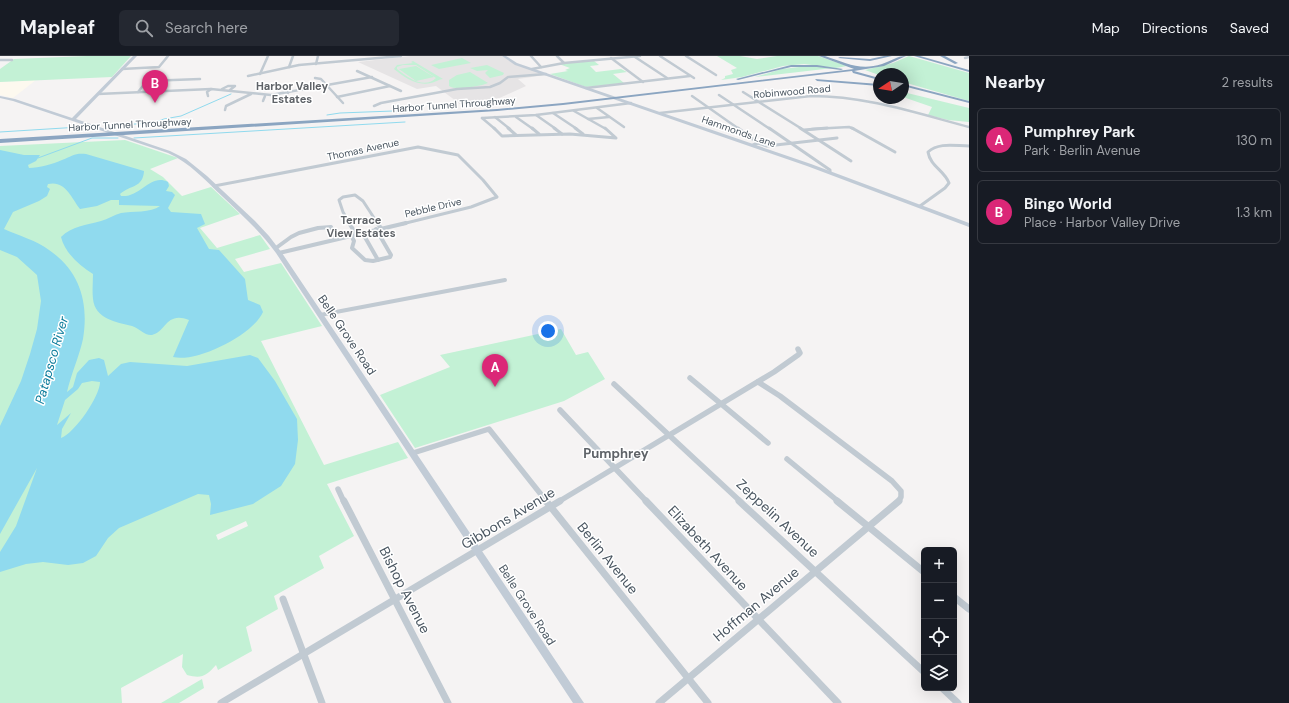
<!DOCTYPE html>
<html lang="en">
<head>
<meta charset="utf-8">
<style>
  :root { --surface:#171b24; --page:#242831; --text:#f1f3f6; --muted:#9ea1a6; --line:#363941; --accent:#db2777 }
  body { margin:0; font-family:"DM Sans",sans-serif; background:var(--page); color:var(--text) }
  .controls { position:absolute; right:12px; bottom:12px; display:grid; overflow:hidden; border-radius:6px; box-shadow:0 4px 16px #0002 }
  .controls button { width:36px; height:36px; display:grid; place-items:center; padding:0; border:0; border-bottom:1px solid var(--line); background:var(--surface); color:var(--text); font:20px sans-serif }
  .compass { position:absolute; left:873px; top:12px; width:36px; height:36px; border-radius:50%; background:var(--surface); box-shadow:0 4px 16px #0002; rotate:258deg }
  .you { position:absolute; left:548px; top:275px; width:14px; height:14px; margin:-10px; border:3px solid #fff; border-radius:50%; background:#1a73e8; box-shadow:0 0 0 6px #1a73e833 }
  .badge { display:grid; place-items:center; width:26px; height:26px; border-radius:50%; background:var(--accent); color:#fff; font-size:13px; font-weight:700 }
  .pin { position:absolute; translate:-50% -33px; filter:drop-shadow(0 1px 2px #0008) }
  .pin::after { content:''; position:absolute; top:21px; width:14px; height:12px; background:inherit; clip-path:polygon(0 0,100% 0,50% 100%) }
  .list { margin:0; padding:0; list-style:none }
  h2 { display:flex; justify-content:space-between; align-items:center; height:52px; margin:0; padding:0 16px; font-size:17px }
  h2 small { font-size:13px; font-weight:400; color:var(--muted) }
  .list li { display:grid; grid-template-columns:26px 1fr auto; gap:12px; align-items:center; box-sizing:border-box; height:64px; margin:0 8px 8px; padding:0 8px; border:1px solid var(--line); border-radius:6px }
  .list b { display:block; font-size:15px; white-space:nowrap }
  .list p { margin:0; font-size:13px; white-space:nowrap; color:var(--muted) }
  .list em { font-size:13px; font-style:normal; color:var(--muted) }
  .icon { flex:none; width:22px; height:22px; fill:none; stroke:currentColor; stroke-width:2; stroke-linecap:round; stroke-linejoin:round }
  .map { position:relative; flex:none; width:969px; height:647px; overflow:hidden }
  header { display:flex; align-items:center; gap:24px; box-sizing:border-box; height:56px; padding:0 20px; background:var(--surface); border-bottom:1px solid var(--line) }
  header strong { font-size:19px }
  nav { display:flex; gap:22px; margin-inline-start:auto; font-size:14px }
  .search { width:280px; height:36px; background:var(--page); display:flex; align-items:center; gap:10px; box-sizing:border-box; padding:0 14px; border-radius:6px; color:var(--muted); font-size:15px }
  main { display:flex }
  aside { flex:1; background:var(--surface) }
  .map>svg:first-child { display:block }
  .commercial { fill:#fdf9ef }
  .education { fill:#e6e4e5 }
  .green { fill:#c3f1d5; fill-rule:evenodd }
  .water { fill:#90daee; fill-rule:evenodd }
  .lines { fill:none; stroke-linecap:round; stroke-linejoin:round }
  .stream { stroke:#90daee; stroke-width:1 }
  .street-far4 { stroke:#c1cad2; stroke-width:2.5 }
  .street-far3 { stroke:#c1cad2; stroke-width:3 }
  .street-far2 { stroke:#c1cad2; stroke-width:4 }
  .street-far1 { stroke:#c1cad2; stroke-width:5.5 }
  .street { stroke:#c1cad2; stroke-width:7 }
  .secondary { fill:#c1cbd6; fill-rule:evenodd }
  .highway { fill:#8ba5c1; fill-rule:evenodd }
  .labels { text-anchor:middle; stroke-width:3; stroke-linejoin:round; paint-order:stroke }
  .far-street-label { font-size:10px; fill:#4a5661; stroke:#fff }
  .far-neighbourhood-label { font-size:11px; font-weight:bold; fill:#5f6368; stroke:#fff }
  .street-label { font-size:12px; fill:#4a5661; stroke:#fff }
  .water-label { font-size:13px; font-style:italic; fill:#0c7c9b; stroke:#fff }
  .neighbourhood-label { font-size:13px; font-weight:bold; fill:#5f6368; stroke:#fff }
  .near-street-label { font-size:14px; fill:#4a5661; stroke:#fff }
</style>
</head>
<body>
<header>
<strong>Mapleaf</strong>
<div class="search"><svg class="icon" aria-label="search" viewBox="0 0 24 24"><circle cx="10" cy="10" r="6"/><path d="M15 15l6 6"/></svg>Search here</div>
<nav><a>Map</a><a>Directions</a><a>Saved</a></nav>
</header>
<main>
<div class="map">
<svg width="969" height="647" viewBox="0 0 969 647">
  <rect width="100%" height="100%" fill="#f5f3f3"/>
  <path class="commercial" d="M36,24L13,42L0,39V26Z"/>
  <path class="education" d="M410,0H502L511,6L545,19L518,23L526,30L493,45L460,48L436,30L417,33L358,6Z"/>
  <g class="green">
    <path d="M87,0H131L112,21L0,26V13L14,3Z"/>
    <path d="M717,0H740L757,3L777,0H818L847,10L836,12L804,8L783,10L742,21L721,24L725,22V20L733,18L731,14L737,12Z"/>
    <path d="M909,0L969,17V45L903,26V18L879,19L865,14L893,7Z"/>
    <path d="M462,2L471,7L439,13L431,9Z"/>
    <path d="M413,5L443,23C439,23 436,26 431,27C417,30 405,22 394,13L397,9L413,7L411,6ZM403,9H416L436,22C424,34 407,21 397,13V11Z"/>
    <path d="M594,5L599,9L590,10L596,16L621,13L627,16L613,18L624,27L586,31L550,18L568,15L565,14L570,12L559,8Z"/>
    <path d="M487,9L504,17L503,19L490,22L485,17L488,14L477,15L470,12Z"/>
    <path d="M416,10L434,21L416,25L399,13Z"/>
    <path d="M808,10L833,12L755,21L782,13Z"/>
    <path d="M470,16L488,27C481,30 456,35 449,30V24L457,19Z"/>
    <path d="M903,36L969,52V66L948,64L928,59L932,51L903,41Z"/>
    <path d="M125,84L178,102L150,113L163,121L182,140L211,131L240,158L200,172L217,192L260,179L270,193L235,203L244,216L281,207L322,270L261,285L324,409L398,386L408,402L327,428L354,480L319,500L324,512L274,540L278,553L246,571L252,595L218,614L216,609C206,620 202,623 187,619L182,611L183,598L121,632L122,647H0V90ZM246,465L248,470L218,484L216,479Z"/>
    <path d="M561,273L576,299L588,296L605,323L564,345L415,392L380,339L450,311L440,299Z"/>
    <path d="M202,623L204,632L179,647H161Z"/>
  </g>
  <path class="water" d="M0,94L24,99H40L36,105L28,109L29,112C39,112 53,108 62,104C73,100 74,97 86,98L144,115C143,132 130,129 120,138L121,140C141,142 150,117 168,126L169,130L166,135L172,136L175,139L168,152L171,156L201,158L205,168L197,172L209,193L219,194L245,223L248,244L260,249L263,256C253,279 196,307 173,301L189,264C166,255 166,276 152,279C145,280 139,272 132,270C116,266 95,263 93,243C92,234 93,226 93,218C79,209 65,197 61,181C72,170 86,169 101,165C108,163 114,159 121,157C132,155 151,157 160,150L119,149V144H111L97,150L80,153C71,141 65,124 48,128L47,131L50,133L47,140L39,145L13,156L4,173C19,180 36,184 49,194C80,215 89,247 83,283C79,301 71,318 67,336L73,331L77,317L89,304L99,302L104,304L108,320L121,308L130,306L187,310L250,299L258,302L275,325L297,363L298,384L295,408L281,430L253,448L210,459L211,448L209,439L198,438L119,472L108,482L96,500L83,507L68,509L43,506L26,508L0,516V496L16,470L37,412L0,478V370L21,325L30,298L37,273L41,245L37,219L17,201L0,194ZM92,325L100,326C100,340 75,377 61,382L62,373L71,357L57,369L65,344L78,333L82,327Z"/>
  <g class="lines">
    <g class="stream">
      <path d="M327,59L340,57L419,54"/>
      <path d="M118,69L153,67L164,63L181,60L231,38"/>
      <path d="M0,76L80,71"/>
      <path d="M134,82L405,66"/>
      <path d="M38,102L92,82H118"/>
    </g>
    <g class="street-far4">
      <path d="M531,0L541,11"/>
      <path d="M557,0L564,7"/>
      <path d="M660,0L694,22"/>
      <path d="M686,0L716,19"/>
      <path d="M635,1L667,22"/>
      <path d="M611,2L643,26"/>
      <path d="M965,2L969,1"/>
      <path d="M0,4H12"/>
      <path d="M316,8L318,0"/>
      <path d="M289,11L293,0"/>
      <path d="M122,13L159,11L168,0"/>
      <path d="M532,13L564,7L640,0"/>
      <path d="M357,15L401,35"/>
      <path d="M260,18L268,0"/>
      <path d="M248,20L299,9L401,0"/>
      <path d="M315,22L321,23L343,47"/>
      <path d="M147,25L200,23"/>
      <path d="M277,29L283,31L288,37"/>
      <path d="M586,32L690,20"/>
      <path d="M222,33L228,30H235L230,34"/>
      <path d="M138,36L150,21L148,18"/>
      <path d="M743,36L802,73"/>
      <path d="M98,38L211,33L271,39L372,21"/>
      <path d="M719,39L770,73"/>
      <path d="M208,40L207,36L211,33"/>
      <path d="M692,40L739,73"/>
      <path d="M337,41L390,30"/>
      <path d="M263,45L265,40"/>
      <path d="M374,50L381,47L457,33L490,31L500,27L508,21L546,18"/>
      <path d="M597,52L624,71"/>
      <path d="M225,54L226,50L251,38"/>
      <path d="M574,55L606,73"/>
      <path d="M553,57L577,73"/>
      <path d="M660,57L811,40C866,40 916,57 969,71"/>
      <path d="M536,59L556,73"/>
      <path d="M495,61L510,73"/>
      <path d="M516,61L533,73"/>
      <path d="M482,62L495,73"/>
      <path d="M482,62L536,59L631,47"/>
      <path d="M588,63L609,61"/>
      <path d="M812,73L849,71L854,73"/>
    </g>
    <g class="street-far3">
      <path d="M494,72L502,80L570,78L616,82L605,72"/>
      <path d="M508,72L516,79"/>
      <path d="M532,72L539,78"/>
      <path d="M554,72L562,78"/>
      <path d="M575,72L583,78"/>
      <path d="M738,72L758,87L753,89"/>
      <path d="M769,72L830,114V116"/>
      <path d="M800,72L851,105"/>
      <path d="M852,72L895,96"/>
      <path d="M804,74L827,72"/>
      <path d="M758,87L767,90L837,82"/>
      <path d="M214,130L418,91L458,99L483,124L497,141L471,151L402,168"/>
      <path d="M920,150L945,132L949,127C945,115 930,110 928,96C939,86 955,90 969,90"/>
      <path d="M350,168L343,156L339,144L343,141L355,139L363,145L378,168"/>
    </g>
    <g class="street-far2">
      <path d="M349,167L356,178"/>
      <path d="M377,167L381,172"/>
      <path d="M362,176L378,204"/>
      <path d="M351,179L354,185L352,192L365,204L373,205L390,201L391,199L376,173"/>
      <path d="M276,192L291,181L299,177L318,172L331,171L336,182"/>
      <path d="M279,197L406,167"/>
      <path d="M320,259L505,224"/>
    </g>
    <g class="street-far1">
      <path d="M690,322L768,387"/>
      <path d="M758,326L780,340L892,425L901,435V441L898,446"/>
      <path d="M614,328L741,446"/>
      <path d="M560,354L647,446"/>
      <path d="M413,397L489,373L547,446"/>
      <path d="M787,403L839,446"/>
      <path d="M338,433L344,446"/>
      <path d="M558,446L774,316L798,299L800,297L798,293"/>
    </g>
    <g class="street">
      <path d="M344,445L448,647"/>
      <path d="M546,445L708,647"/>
      <path d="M646,445L838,647"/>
      <path d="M739,445L924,616"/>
      <path d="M837,445L924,516"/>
      <path d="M954,541L969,553"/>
      <path d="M283,543L322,647"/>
      <path d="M942,632L958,647"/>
      <path d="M221,647L560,445"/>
      <path d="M659,647L899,445"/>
    </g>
    <g class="secondary">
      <path d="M133,0H137L76,63L170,95L186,103L207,120L255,165L269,180L282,197L584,647H573L276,197C261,176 242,159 223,141C205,124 190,107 168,97L13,45L0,42V40L15,43L72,62Z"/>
      <path d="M502,0H506L517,7L811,108L969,167V171L807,110L515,9Z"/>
    </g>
    <g class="highway">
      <path d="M819,0H825C846,7 860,15 882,8C891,5 897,0 906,0L884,10L854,15L879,22V24L853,17L852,15L563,49L497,55L0,87V83L497,53L563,47L854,13Z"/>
      <path d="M884,0H892L870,5L838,2L840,1L870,3Z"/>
      <path d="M914,0H920L969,14V16Z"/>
      <path d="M940,0H945L958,7L955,8Z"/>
      <path d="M791,9H817L843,13L841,14L817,11H791L738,24L736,23Z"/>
      <path d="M815,23L879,28V30L817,25Z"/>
      <path d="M903,28L969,45V47L903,30Z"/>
    </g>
  </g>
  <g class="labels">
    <g class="far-street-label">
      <text transform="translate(792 35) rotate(-5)" y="4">Robinwood Road</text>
      <text transform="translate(454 48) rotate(-4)" y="4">Harbor Tunnel Throughway</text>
      <text transform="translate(130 68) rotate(-3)" y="4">Harbor Tunnel Throughway</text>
      <text transform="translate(739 75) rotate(19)" y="4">Hammonds Lane</text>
      <text transform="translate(363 93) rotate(-12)" y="4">Thomas Avenue</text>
      <text transform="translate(433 151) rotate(-13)" y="4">Pebble Drive</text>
    </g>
    <g class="far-neighbourhood-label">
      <text x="292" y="34">Harbor Valley<tspan x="292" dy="13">Estates</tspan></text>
      <text x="361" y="168">Terrace<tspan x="361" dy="13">View Estates</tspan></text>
    </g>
    <g class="street-label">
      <text transform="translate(347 279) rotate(56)" y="4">Belle Grove Road</text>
      <text transform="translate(527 549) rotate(57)" y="4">Belle Grove Road</text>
    </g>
    <g class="water-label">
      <text transform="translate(51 304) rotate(-74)" y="5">Patapsco River</text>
    </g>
    <g class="neighbourhood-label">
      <text x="616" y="402">Pumphrey</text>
    </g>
    <g class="near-street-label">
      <text transform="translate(508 462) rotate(-31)" y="5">Gibbons Avenue</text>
      <text transform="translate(778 462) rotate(43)" y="5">Zeppelin Avenue</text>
      <text transform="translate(708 492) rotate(47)" y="5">Elizabeth Avenue</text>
      <text transform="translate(608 502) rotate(51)" y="5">Berlin Avenue</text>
      <text transform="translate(405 534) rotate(63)" y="5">Bishop Avenue</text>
      <text transform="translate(756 548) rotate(-40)" y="5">Hoffman Avenue</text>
    </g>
  </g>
</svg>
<div class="controls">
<button>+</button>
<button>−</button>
<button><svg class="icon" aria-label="locate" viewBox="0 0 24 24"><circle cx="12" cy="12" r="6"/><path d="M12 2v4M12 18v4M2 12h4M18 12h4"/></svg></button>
<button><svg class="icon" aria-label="layers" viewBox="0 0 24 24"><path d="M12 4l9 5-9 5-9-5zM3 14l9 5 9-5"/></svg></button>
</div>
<svg class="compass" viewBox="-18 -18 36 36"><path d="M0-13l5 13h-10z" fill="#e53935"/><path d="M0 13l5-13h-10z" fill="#9ea1a6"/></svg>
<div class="you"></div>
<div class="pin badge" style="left:495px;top:331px">A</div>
<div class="pin badge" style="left:155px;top:47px">B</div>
</div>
<aside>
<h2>Nearby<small>2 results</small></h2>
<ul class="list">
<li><span class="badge">A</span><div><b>Pumphrey Park</b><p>Park · Berlin Avenue</p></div><em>130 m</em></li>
<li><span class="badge">B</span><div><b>Bingo World</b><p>Place · Harbor Valley Drive</p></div><em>1.3 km</em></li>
</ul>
</aside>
</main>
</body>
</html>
